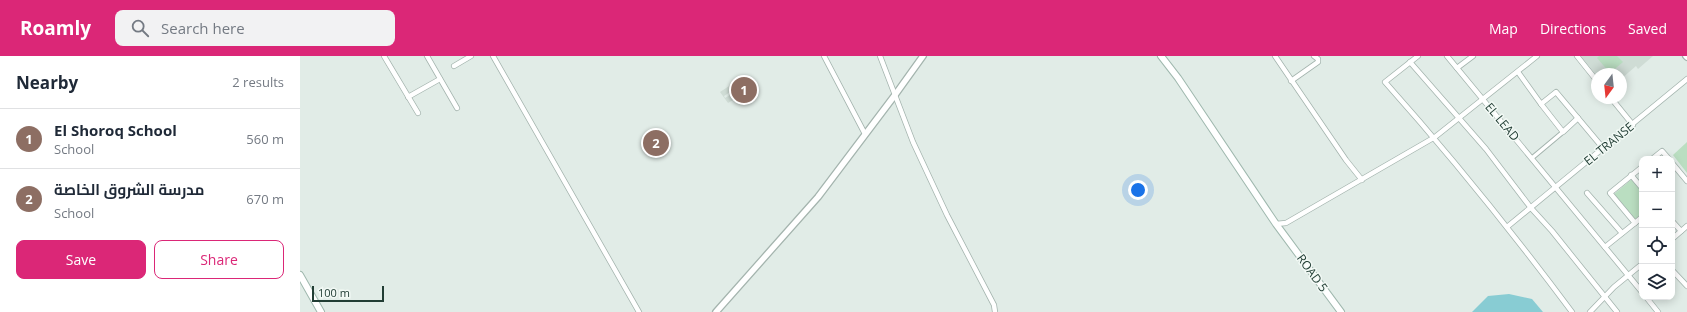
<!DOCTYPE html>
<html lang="en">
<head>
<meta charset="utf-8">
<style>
  :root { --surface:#fff; --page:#f2f2f3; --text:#1f2937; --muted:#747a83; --line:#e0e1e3; --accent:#db2777 }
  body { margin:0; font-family:"Open Sans",Cairo,sans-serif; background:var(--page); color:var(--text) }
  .controls { position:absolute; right:12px; bottom:12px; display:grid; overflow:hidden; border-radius:8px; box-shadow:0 2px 10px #0003 }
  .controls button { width:36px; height:36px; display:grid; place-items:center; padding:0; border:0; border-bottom:1px solid var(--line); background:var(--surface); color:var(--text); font:20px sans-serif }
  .compass { position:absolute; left:1291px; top:12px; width:36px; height:36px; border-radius:50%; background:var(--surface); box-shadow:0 2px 10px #0003; rotate:195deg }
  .scale { position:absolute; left:12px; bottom:10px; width:72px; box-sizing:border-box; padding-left:4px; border:2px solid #213d34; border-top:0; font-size:11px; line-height:14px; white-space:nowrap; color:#213d34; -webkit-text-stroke:3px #f2f9f5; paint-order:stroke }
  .you { position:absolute; left:838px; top:134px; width:14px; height:14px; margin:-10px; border:3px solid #fff; border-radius:50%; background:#1a73e8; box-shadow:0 0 0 6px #1a73e833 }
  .badge { display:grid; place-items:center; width:26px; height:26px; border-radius:50%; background:var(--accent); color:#fff; font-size:13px; font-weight:700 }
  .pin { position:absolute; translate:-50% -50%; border:2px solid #fff; box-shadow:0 1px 4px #0006 }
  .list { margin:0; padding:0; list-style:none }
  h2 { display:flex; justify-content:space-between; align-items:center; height:52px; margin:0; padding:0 16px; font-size:17px }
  h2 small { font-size:13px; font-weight:400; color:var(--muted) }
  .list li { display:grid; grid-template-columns:26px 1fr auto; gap:12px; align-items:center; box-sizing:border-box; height:60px; padding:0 16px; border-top:1px solid var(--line) }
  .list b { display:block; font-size:15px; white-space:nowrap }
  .list p { margin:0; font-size:13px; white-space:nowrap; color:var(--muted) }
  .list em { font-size:13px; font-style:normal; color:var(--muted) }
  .actions { display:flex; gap:8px; padding:12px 16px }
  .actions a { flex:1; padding:9px 0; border:1px solid var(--accent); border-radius:8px; text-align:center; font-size:14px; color:var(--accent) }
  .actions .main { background:var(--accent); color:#fff }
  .icon { flex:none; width:22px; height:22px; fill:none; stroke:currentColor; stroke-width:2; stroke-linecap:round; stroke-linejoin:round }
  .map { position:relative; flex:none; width:1387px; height:256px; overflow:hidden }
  header { display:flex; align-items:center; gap:24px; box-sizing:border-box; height:56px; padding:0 20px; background:var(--accent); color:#fff }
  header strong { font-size:19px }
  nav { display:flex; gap:22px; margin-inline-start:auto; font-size:14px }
  .search { width:280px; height:36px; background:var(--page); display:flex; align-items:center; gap:10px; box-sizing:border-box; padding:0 14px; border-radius:8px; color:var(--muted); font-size:15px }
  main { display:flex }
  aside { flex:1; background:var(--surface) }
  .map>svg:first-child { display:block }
  .built { fill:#cfdcd5; fill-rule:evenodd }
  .green { fill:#badec1 }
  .water { fill:#88ccd3 }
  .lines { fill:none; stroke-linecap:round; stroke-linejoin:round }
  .pedestrian-casing { stroke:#a4b4ae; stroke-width:5.5 }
  .minor-casing { stroke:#a4b4ae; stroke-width:6 }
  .tertiary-casing { stroke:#a4b4ae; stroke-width:8 }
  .secondary-casing { stroke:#9fb8ae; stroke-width:8 }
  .pedestrian { stroke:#fff; stroke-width:3.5 }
  .minor { stroke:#fff; stroke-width:4.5 }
  .tertiary { stroke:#fff; stroke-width:5.5 }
  .secondary { stroke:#fff; stroke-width:6 }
  .labels { text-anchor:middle; stroke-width:3; stroke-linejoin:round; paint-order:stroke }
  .street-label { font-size:12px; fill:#213d34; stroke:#f2f9f5 }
</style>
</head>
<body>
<header>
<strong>Roamly</strong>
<div class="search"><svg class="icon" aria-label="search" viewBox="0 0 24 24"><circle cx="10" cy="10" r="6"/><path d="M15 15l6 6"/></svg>Search here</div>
<nav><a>Map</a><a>Directions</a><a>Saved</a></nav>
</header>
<main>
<aside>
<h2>Nearby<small>2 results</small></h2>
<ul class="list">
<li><span class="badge" style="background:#8d6e63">1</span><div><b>El Shoroq School</b><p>School</p></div><em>560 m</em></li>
<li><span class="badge" style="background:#8d6e63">2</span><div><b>مدرسة الشروق الخاصة</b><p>School</p></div><em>670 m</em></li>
</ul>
<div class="actions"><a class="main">Save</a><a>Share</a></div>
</aside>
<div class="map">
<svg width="1387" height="256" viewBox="0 0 1387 256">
  <rect width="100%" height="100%" fill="#e1ece7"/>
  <g class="built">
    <path d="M1281,0H1353L1338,13L1336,10L1321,23V18H1297V20Z"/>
    <path d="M446,19L454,31L428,47L420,36ZM444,27L446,30L425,42L424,40Z"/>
  </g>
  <g class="green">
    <path d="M1299,0H1317L1323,6L1310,17L1297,2Z"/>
    <path d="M1387,86V117L1373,99Z"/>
    <path d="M1332,123L1342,135V159L1335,165L1313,139Z"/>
  </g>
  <path class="water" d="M1209,238L1232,243L1243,256H1172L1188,240Z"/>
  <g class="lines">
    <g class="pedestrian-casing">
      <path id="pedestrian" d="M1232,102L1263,76"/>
    </g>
    <g class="minor-casing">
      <g id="minor">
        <path d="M84,0L118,57"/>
        <path d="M127,0L157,52"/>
        <path d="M193,0L339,256"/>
        <path d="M524,0L565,78"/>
        <path d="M580,0L613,86L647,159L694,249L695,256"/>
        <path d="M975,0L1046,104L1062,124"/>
        <path d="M1118,0L1085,26C1151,100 1213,177 1272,256"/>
        <path d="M1147,0L1342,236"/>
        <path d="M1277,0L1297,25"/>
        <path d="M1110,6L1186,93L1231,152L1252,175L1317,256"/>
        <path d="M154,10L171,0"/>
        <path d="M1157,12L1173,0"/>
        <path d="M1218,16L1241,48L1256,36L1303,92"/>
        <path d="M991,25L1018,6V3L1014,0"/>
        <path d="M108,41L140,23"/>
        <path d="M1311,42L1333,69"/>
        <path d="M1241,48L1263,76L1278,62"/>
        <path d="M1352,103L1362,95L1369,103"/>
        <path d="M1372,107L1387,125"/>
        <path d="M1342,111L1310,137L1335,167L1342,161"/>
        <path d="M1331,119L1342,132"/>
        <path d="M1287,137L1322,177"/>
        <path d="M1372,165L1381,175"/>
        <path d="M976,168L986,167L1135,81L1237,0"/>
        <path d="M1207,171L1387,23"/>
        <path d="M1372,183L1387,170"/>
        <path d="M1305,191L1335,167"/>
        <path d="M1372,214L1387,230"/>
        <path d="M1346,241L1358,256"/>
        <path d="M1290,256L1314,231L1342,208"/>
      </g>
    </g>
    <g class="tertiary-casing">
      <g id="tertiary">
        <path d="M1386,0L1387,1"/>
        <path d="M416,256L518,141L595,39L623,0"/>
      </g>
    </g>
    <g class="secondary-casing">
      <g id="secondary">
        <path d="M861,0L878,22L976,168L1041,256"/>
        <path d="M0,219L21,256"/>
      </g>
    </g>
    <use href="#pedestrian" class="pedestrian"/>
    <use href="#minor" class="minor"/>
    <use href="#tertiary" class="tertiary"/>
    <use href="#secondary" class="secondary"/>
  </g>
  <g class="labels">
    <g class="street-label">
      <text transform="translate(1202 66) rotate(50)" y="4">EL LEAD</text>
      <text transform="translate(1309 88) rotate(-39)" y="4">EL TRANSE</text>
      <text transform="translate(1012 217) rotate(54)" y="4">ROAD 5</text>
    </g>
  </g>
</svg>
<div class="controls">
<button>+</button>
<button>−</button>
<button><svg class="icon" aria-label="locate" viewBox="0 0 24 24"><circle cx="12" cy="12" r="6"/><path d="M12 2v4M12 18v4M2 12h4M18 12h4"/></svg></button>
<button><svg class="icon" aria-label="layers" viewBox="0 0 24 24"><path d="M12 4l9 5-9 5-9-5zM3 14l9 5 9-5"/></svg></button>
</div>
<svg class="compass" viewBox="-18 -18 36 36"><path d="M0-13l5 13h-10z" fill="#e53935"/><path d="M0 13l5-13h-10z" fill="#747a83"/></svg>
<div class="scale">100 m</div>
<div class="you"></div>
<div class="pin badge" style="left:444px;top:34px;background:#8d6e63">1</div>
<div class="pin badge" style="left:356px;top:87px;background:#8d6e63">2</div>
</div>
</main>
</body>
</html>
